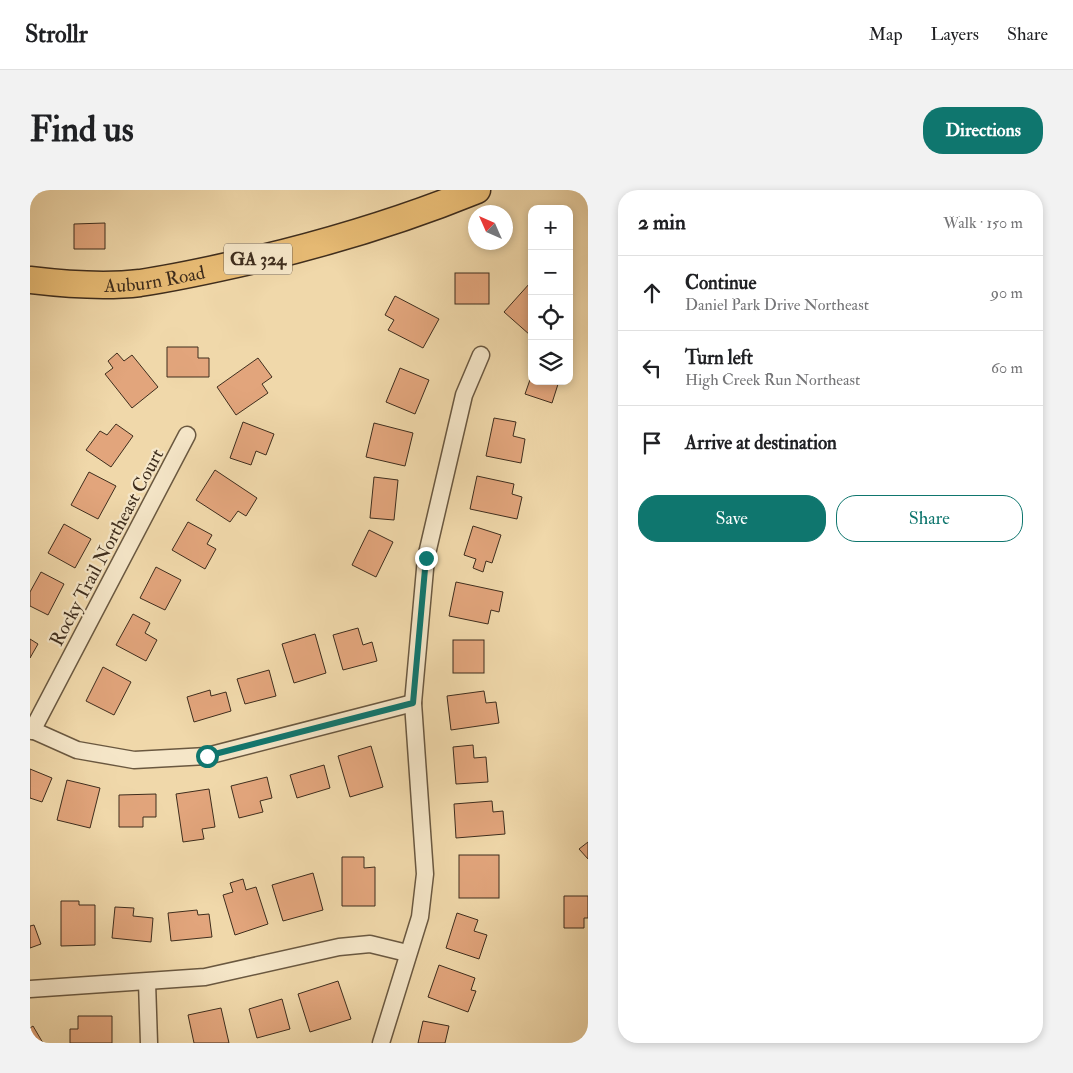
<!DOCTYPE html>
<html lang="en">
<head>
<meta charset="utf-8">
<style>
  :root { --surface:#fff; --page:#f2f2f2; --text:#202124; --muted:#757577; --line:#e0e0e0; --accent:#0f766e }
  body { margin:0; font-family:"IM FELL Double Pica",serif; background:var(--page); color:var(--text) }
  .controls { position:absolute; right:15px; top:15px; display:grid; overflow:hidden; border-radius:10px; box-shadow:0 2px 8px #0003 }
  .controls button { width:45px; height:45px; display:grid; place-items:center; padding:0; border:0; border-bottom:1px solid var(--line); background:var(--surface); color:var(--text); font:25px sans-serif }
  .compass { position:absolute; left:438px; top:15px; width:45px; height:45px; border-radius:50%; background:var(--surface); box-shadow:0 2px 8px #0003; rotate:315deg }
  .stop { position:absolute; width:15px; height:15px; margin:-11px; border:4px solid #0f766e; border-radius:50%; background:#fff }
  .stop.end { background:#0f766e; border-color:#fff; box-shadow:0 1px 5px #0008 }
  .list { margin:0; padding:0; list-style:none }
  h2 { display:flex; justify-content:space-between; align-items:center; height:65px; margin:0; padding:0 20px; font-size:21px }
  h2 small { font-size:16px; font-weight:400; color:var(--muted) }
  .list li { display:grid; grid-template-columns:32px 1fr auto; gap:15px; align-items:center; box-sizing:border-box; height:75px; padding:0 20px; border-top:1px solid var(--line) }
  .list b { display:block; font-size:19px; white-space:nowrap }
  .list p { margin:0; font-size:16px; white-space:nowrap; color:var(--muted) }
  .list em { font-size:16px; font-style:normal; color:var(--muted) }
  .actions { display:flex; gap:10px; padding:15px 20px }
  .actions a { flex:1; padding:11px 0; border:1px solid var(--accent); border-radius:20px; text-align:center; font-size:18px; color:var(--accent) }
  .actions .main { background:var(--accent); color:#fff }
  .icon { flex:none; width:28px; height:28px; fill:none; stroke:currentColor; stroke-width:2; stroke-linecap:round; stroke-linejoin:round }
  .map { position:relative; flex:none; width:558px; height:853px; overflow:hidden; border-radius:20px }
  header { display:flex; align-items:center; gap:30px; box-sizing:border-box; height:70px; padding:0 25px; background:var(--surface); border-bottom:1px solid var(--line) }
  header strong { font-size:24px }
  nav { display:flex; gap:28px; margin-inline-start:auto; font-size:18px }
  .intro { display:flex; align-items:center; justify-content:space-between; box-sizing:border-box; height:120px; padding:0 30px }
  h1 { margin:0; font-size:35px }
  .button { padding:12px 22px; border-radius:20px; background:var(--accent); color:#fff; font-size:18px; font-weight:700 }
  main { display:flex; gap:30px; padding:0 30px }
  aside { flex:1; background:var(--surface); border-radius:20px; box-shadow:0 2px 8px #0003 }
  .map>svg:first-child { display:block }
  .building { fill:#e2a57c; stroke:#3e2d1d }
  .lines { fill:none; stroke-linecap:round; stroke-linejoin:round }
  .minor-casing { stroke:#6a5840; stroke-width:19 }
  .primary-casing { stroke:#3e2d1d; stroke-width:29 }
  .minor { stroke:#f5e6c8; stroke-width:16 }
  .primary { stroke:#e8bc75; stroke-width:26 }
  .route { stroke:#0f766e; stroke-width:6 }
  .labels { text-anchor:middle; stroke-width:4.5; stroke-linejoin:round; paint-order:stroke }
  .shield { fill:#f5e6c8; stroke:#756450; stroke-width:1 }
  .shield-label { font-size:18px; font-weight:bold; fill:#3e2d1d }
  .street-label { font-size:19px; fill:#3e2d1d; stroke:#f5e6c8 }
</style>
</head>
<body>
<header>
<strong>Strollr</strong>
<nav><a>Map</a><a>Layers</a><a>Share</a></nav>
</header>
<div class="intro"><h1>Find us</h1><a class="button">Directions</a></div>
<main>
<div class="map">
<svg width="558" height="853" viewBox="0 0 558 853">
  <rect width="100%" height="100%" fill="#f0d8aa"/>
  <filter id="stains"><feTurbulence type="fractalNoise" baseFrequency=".004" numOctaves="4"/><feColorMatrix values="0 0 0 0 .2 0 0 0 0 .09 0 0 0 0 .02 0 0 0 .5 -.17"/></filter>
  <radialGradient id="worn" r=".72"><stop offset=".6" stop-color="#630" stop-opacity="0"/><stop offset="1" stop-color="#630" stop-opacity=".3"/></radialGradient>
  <g class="building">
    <path d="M75,33V59H44V34Z"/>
    <rect x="425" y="83" width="34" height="31"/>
    <path d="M500,93L502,95V143L500,145L474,122Z"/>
    <path d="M365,106L409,129L393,158L358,140L364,130L355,125Z"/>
    <path d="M137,157H168V168H179V187H137Z"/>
    <path d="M87,163L94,171L102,165L128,197L102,218L75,184L83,178L78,171Z"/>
    <path d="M228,168L242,187L232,194L238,203L206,225L187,197Z"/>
    <path d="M370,178L399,190L385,224L356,212Z"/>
    <path d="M502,184V191H529L522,213L495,204Z"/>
    <path d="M464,228L486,232L483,246L495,249L491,273L456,266Z"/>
    <path d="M213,232L244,244L236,265L226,261L221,275L200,268Z"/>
    <path d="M344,233L383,243L375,276L336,267Z"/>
    <path d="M86,234L103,246L81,277L56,260L70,241L77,245Z"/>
    <path d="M185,280L227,308L216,326L208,321L200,332L166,310Z"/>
    <path d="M59,282L86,296L68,329L41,315Z"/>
    <path d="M447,286L484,294L482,304L492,307L487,329L440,319Z"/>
    <path d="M344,287L368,290L364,330L340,328Z"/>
    <path d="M158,332L182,345L177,354L186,359L175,379L142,360Z"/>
    <path d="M34,334L61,349L45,378L18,363Z"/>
    <path d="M443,336L471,345L462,373L456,371L453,382L443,378L446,369L434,365Z"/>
    <path d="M339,340L363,352L346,387L322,375Z"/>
    <path d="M126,377L151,390L135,420L110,408Z"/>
    <path d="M11,382L34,394L18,425L0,416V402Z"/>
    <path d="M426,392L473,402L469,422L461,420L458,434L419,426Z"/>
    <path d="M103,424L120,433L115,443L127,450L116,471L86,455Z"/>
    <path d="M328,438L333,455L342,452L347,471L313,480L303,445Z"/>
    <path d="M285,444L296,483L264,493L252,454Z"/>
    <path d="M0,449L8,454L0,468Z"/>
    <rect x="423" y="450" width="31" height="33"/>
    <path d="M73,477L101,492L84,525L56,511Z"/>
    <path d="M239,480L246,506L215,514L207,489Z"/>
    <path d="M180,500L181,506L196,502L201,521L164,532L157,507Z"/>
    <path d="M454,501L456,513L466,512L469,533L421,540L417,506Z"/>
    <path d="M443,555L444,568L456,567L458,592L426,594L423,557Z"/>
    <path d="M341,556L353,597L320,607L308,566Z"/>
    <path d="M294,575L300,598L267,608L260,585Z"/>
    <path d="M0,579L22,588L12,612L0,608Z"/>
    <path d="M237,587L242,608L230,611L233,622L209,628L201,596Z"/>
    <path d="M37,590L70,598L60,638L27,630Z"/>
    <path d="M179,599L185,637L172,639L174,649L153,652L146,604Z"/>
    <path d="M126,604V627H113V637H89V605Z"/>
    <path d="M462,611L463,622L473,621L475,644L426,648L424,614Z"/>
    <path d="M558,652V669L549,659Z"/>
    <rect x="429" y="665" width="40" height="43"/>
    <path d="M312,667H334V678L345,677V716H312Z"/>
    <path d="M283,683L293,720L253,731L242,695Z"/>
    <path d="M213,689L216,700L226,697L238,734L205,745L193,705L203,702L200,693Z"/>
    <path d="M534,706H558V728H554V738H534Z"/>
    <path d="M31,711H49V715H65V755L31,756Z"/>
    <path d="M85,717L104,718L103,726L123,728L121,752L82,748Z"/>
    <path d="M167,720L168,725L179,724L182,747L141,751L138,723Z"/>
    <path d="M427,723L448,730L444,741L457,745L449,769L416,758Z"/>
    <path d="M4,735L11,754L0,758V736Z"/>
    <path d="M409,775L445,788L441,800L446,801L438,822L398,807Z"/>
    <path d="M308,791L321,829L280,842L268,804Z"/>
    <path d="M252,809L260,839L227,848L219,819Z"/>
    <path d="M191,818L199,853H164L158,825Z"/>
    <path d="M48,826H82V853H40V839H48Z"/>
    <path d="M393,831L419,836L415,853H388Z"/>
    <path d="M3,836L13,853H0V838Z"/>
  </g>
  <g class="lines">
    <g class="minor-casing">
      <g id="minor">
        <path d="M0,539L47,560L104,570L177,566L383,513"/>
        <path d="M2,541L157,245"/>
        <path d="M117,792L119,853"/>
        <path d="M0,799L175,787L309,757L340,754L377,763"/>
        <path d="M351,853L390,727L395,684L383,513L396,368L434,205L451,165"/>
      </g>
    </g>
    <g class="primary-casing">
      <g id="primary">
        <path id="s1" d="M0,90C33,94 77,97 110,93C150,87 190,78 229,69C304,51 376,29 447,0"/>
      </g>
    </g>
    <use href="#minor" class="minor"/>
    <use href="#primary" class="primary"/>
  </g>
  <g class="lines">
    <path class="route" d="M177,566L383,513L396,368"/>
  </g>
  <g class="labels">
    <rect class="shield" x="194" y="53.5" width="68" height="31" rx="4"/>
    <g class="shield-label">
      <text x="228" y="75">GA 324</text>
    </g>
    <g class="street-label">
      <text dy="7" stroke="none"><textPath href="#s1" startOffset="125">Auburn Road</textPath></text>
      <text transform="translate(76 357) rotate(-62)" y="7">Rocky Trail Northeast Court</text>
    </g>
  </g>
  <rect width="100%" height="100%" filter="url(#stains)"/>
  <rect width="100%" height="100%" fill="url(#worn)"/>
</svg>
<div class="controls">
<button>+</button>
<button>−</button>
<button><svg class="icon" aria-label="locate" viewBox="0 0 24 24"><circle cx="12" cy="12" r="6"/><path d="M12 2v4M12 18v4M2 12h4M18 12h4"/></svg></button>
<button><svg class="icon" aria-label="layers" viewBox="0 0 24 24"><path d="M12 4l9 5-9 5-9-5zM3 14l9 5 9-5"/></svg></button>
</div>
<svg class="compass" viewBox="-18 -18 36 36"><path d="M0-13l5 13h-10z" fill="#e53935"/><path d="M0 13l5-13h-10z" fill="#757577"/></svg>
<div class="stop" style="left:177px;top:566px"></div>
<div class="stop end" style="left:396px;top:368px"></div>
</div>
<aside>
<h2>2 min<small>Walk · 150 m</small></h2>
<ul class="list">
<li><svg class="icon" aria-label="ahead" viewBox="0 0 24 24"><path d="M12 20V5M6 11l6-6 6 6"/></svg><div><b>Continue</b><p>Daniel Park Drive Northeast</p></div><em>90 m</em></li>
<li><svg class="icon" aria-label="left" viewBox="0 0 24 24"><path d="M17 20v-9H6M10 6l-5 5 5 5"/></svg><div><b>Turn left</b><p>High Creek Run Northeast</p></div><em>60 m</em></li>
<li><svg class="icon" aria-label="arrive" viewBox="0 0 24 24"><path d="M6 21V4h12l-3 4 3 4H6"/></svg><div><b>Arrive at destination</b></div></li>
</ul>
<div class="actions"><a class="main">Save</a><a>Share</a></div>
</aside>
</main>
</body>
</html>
